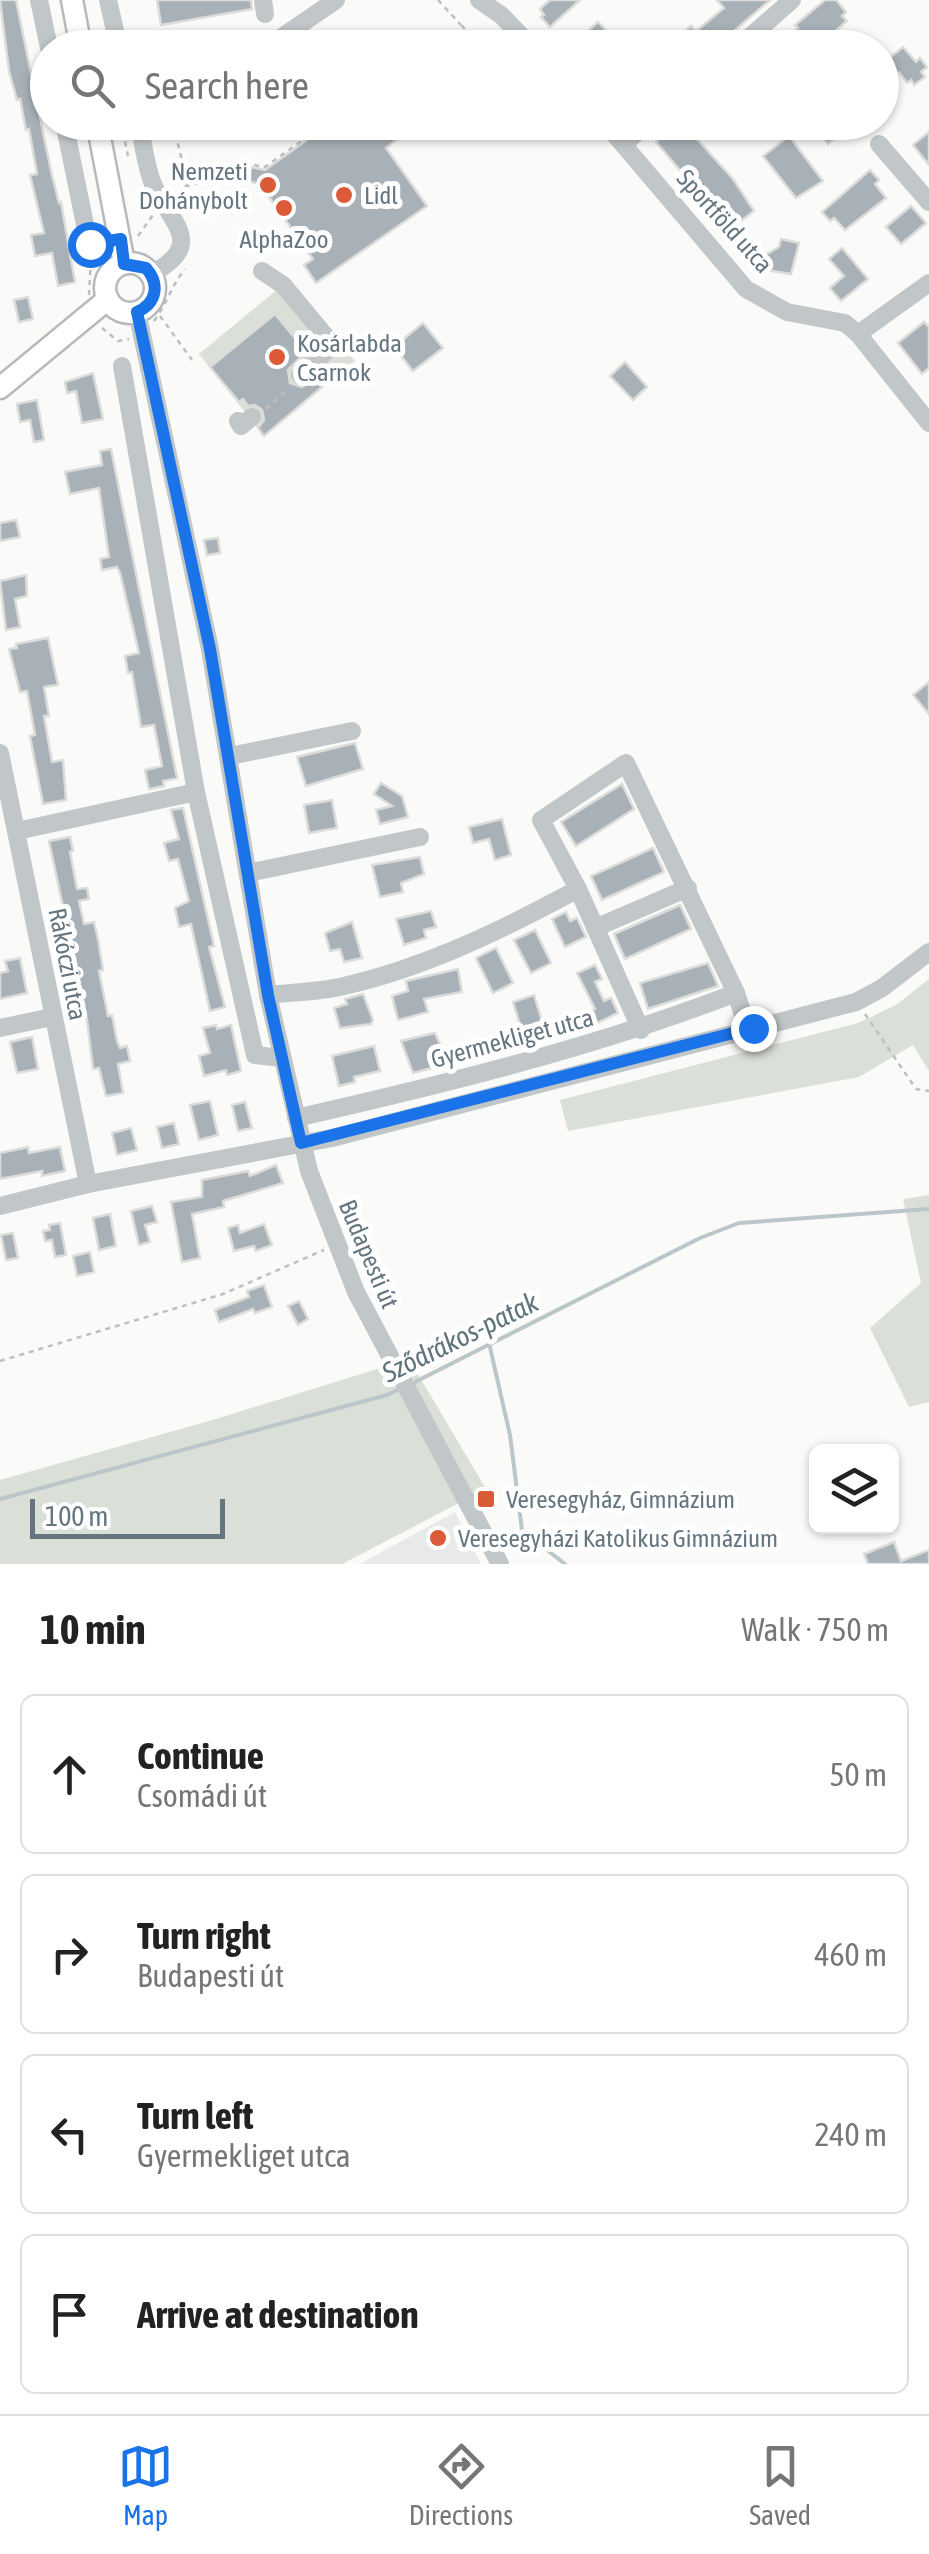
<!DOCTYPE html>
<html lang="en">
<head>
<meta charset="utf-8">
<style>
  :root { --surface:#fff; --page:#f6f6f6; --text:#222; --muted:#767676; --line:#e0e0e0; --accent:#1a73e8 }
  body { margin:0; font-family:"Asap Condensed",sans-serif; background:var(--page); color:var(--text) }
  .controls { position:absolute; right:30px; bottom:30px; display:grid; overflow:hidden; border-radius:15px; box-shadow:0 2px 8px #0004 }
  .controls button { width:90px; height:90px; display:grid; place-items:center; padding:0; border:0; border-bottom:2px solid var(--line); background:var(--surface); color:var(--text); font:50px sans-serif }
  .scale { position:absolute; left:30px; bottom:25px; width:195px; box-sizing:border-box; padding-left:10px; border:5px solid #667681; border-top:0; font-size:28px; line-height:35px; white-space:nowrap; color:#667681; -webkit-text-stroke:8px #fff; paint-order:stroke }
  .stop { position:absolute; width:30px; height:30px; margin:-22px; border:8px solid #1a73e8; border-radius:50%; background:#fff }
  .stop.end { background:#1a73e8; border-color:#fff; box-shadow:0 2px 10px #0008 }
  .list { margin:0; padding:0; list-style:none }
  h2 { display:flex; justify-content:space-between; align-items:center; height:130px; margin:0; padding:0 40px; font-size:42px }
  h2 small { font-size:32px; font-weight:400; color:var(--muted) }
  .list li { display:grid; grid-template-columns:65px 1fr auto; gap:30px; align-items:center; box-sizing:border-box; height:160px; margin:0 20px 20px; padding:0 20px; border:2px solid var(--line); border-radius:15px }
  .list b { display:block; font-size:38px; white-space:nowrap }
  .list p { margin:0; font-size:32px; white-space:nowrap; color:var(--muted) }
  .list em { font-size:32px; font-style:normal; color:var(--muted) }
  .icon { flex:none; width:55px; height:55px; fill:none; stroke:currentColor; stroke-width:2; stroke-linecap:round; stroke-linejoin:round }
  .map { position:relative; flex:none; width:929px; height:1564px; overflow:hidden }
  .search { position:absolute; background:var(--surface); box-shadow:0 2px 8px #0004; left:30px; right:30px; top:30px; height:110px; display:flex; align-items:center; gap:25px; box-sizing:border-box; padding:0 35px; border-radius:55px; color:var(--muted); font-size:38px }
  .sheet { height:850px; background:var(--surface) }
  nav { display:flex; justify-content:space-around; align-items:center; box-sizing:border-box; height:140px; border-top:2px solid var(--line); background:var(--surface); font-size:28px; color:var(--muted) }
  nav a { display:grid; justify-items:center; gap:5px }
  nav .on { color:var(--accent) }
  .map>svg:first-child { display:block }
  .built { fill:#e8e9e9 }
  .green { fill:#dadfd7 }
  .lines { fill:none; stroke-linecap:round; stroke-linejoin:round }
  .stream { stroke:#bbc6ca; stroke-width:4 }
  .building { fill:#a8b1b7; stroke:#dcdcda; stroke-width:2.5 }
  .major-casing { stroke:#b5babe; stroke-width:25 }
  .path { stroke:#bcbfc1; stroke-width:2.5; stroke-dasharray:5 5; stroke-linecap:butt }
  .minor { stroke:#c1c6c9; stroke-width:18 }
  .major { stroke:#fff; stroke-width:20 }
  .route { stroke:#1a73e8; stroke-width:12 }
  .poi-dot { fill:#db5a37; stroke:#fff; stroke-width:4 }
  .labels { text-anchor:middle; stroke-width:10; stroke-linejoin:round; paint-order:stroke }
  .poi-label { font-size:25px; fill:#667681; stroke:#fff; text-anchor:start }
  .street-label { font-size:25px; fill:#667681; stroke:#fff }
  .water-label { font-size:28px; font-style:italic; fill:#61747b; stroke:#fff }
</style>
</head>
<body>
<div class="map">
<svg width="929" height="1564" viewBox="0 0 929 1564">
  <rect width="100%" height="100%" fill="#fafaf8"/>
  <path class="built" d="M455,1512L481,1564H360Z"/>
  <g class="green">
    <path d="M290,279L355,361L264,436L199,354Z"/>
    <path d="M929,979V1071L913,1045L859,1077L568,1131L560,1100L858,1023L896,1005Z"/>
    <path d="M929,1195V1402L909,1407L870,1328L921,1283L903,1199Z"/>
    <path d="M409,1359L486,1489L342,1564H0V1480L216,1419Z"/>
  </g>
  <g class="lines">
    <g class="stream">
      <path d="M489,1343L510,1435L522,1530L565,1564"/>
      <path d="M413,1383L700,1238L739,1223L929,1209"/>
      <path d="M0,1499L387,1395L400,1389"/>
    </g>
  </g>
  <g class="building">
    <path d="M0,0H16L51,171L59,203L61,202L75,282L58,286L52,253L35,256L31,235L44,233L30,175L37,174L29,129L26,130L20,99L17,100L9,71Z"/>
    <path d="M157,0H251L252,9L161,25Z"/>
    <path d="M550,0H580L550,27L541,17L544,15L540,9Z"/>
    <path d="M717,0H770L714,48H666L691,26L696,31L724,8Z"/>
    <path d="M825,0H836L846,12L842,16L847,21L815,48H775L798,28L795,25Z"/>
    <path d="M598,22L613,38L602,48H569Z"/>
    <path d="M903,47L916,62L920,58L927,67L921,72L925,77L914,85L911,80L907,83L899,72L882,86V64Z"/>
    <path d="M332,122H395L403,135L386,148L427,206L316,283L304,265L313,259L260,184L248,181L251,167L265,170Z"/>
    <path d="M678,122H698L705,131L697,139L733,179L754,211L730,229L705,194L702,196L656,142Z"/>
    <path d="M810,122H854L828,144Z"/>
    <path d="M929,132V165L913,145Z"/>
    <path d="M789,136L823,181L796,198L763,156Z"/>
    <path d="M870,170L879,180L875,184L886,198L845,230L834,218L830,221L822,212Z"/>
    <path d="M911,206L926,223L901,244L886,227Z"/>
    <path d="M781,239L799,243L791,274L767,270L760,258L779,247Z"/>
    <path d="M842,248L868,279L841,301L830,288L844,276L829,259Z"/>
    <path d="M28,297L33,319L19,322L14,300Z"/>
    <path d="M275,314L304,349L299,352L302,356L288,370L290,383L302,387L315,378L322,387L264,436L258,428L264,420L262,410L255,405L248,406L243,399L239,402L210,367Z"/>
    <path d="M924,322L929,327V368L922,374L898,343Z"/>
    <path d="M423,323L443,348L413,371L394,347Z"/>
    <path d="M625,362L647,387L633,400L610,376Z"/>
    <path d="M93,373L103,419L82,423L76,391L67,393L65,382Z"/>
    <path d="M37,400L44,440L34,442L30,420L20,422L17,404Z"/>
    <path d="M111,449L177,778L163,781L164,786L149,789L145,770L162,766L154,725L141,727L132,672L128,673L125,656L139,653L120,573L117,567L102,570L100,559L109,557L99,488L70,494L65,472L102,465L100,451Z"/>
    <path d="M16,520L20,537L0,541V523Z"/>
    <path d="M218,538L220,553L207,555L204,540Z"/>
    <path d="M26,575L27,596L15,599L20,627L6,630L0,581Z"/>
    <path d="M48,638L58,685L44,687L49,716H44L52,762L63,760L66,800L43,804L30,736L35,735L27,691L20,692L9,649L17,648L16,644Z"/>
    <path d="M929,682V714L913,695Z"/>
    <path d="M355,743L363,769L306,786L297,757Z"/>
    <path d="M381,783L402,796L408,817L380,824L376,810L392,806L374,794Z"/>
    <path d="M622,784L634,809L576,846L561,822Z"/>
    <path d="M332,800L337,828L309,833L304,805Z"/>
    <path d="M183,808L214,946L209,947L225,1007L210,1011L191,924L179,927L175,908L189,901L178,859L169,861L164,843L179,839L171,810Z"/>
    <path d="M502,819L511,855L495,860L489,839L473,843L469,827Z"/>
    <path d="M70,837L73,851L70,852L77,889L87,888L89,899L79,901L84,924L94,922L98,939L103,970L99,971L108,1016L112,1015L117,1041L120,1048L127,1046L130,1061L118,1064L123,1093L106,1096L99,1068L93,1069L87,1020L49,841Z"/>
    <path d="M653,848L664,872L602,900L591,876Z"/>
    <path d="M420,857L424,874L401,883L403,892L380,897L372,865Z"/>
    <path d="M680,905L691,929L625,959L614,934Z"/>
    <path d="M431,911L436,927L424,930L426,938L404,945L396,919Z"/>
    <path d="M566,912L570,921L577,918L586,937L565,947L552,919Z"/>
    <path d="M352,922L362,958L344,962L340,949L330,951L325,933Z"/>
    <path d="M535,930L551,963L531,973L514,940Z"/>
    <path d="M496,948L513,983L493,993L476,958Z"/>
    <path d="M20,958L27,993L0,999V973L8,971L5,961Z"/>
    <path d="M708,963L718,986L648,1009L640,983Z"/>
    <path d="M595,965L602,979L595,982L604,1001L611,998L618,1013L589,1027L583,1015L595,1009L577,973Z"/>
    <path d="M458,969L462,992L424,999L428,1012L398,1020L392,996L408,991L406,981Z"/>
    <path d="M363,994L373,1020L371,1024L340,1028L334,1008L347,1004L345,999Z"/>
    <path d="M534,995L546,1034L525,1041L513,1002Z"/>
    <path d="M216,1025L217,1029L231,1025L241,1071L227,1075L226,1070L204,1076L199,1056L210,1053L203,1028Z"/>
    <path d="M435,1033L444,1053L429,1057L432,1068L413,1073L401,1041Z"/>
    <path d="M32,1037L38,1069L17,1073L10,1042Z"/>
    <path d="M374,1046L380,1071L354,1077L355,1082L339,1086L332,1056Z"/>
    <path d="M210,1101L218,1135L199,1140L190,1105Z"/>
    <path d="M245,1102L252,1128L238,1131L232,1105Z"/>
    <path d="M174,1123L179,1144L162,1148L157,1127Z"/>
    <path d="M131,1128L137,1150L117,1155L112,1133Z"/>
    <path d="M28,1147L29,1153L60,1147L65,1171L42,1176V1171L0,1179V1153Z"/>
    <path d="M276,1165L283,1183L223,1201L224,1207L192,1214L200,1258L182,1262L171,1202L202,1197V1180L248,1171L250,1176Z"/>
    <path d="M152,1206L157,1222L145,1225L150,1242L139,1245L131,1211Z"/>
    <path d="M110,1214L116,1246L99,1250L93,1218Z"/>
    <path d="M60,1223L66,1255L55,1257L52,1240L45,1241L43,1231L50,1230L49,1225Z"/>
    <path d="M264,1224L272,1245L256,1251L254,1246L234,1251L228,1228L238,1225L240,1233Z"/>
    <path d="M13,1233L18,1258L6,1260L1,1235Z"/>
    <path d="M90,1252L94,1272L77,1276L73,1256Z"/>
    <path d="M264,1285L272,1307L255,1313L253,1309L219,1322L215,1310L249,1297L247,1291Z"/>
    <path d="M299,1301L308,1319L298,1325L288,1306Z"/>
    <path d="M894,1542L901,1561L929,1550V1564H868L864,1554Z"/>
  </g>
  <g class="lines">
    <g class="major-casing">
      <g id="major">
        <path d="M72,0L81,48"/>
        <path d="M97,122L124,263"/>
        <circle cx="130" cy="288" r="25"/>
        <path d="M0,388L108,299"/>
      </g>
    </g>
    <g class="path">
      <path d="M438,0L461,25"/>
      <path d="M440,48L462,26L484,48"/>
      <path d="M121,122L129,161"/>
      <path d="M173,124L189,189L180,197"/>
      <path d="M177,193L187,185L245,176L248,164L265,167L328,122"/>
      <path d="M138,236L153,215"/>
      <path d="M89,295L91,258"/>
      <path d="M160,316L192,360"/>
      <path d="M154,321C167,304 171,286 185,269"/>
      <path d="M102,328L118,341L129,339"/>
      <path d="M266,409L287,390"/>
      <path d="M865,1014L916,1089L929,1091"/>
      <path d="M0,1361L223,1294L324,1250"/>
    </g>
    <g class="minor">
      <path d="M39,0L49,48"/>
      <path d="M108,0L119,48"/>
      <path d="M263,0L265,14"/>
      <path d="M479,0L501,15L533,48"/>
      <path d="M266,48L336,0"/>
      <path d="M737,48L792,0"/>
      <path d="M64,122L89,244"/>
      <path d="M604,122L746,289L787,312L845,323L858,334L929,423"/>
      <path d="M624,144L649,122"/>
      <path d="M879,144L929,202"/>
      <path d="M262,271L283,285L333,345L300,375"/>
      <path d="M151,274C208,244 170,223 153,184C146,167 144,147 140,129L152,122"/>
      <path d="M137,312L210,649L268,995L309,1171L356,1292L500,1564"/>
      <path d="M858,334L929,283"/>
      <path d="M122,366L196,792L255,1055L281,1058"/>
      <path d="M238,421L241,426L252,417"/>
      <path d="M0,753L88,1184"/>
      <path d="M230,756L352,731"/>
      <path d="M17,831L196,792"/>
      <path d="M248,873L420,837"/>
      <path d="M595,928L688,888"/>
      <path d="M268,995C293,992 320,992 344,986C427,967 504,929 578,889"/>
      <path d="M0,1028L52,1017"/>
      <path d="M641,1030L578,889L541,820L626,763L736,993L748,1030"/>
      <path d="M296,1118C445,1084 593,1048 736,993"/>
      <path d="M0,1206L88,1184L332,1138L856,1002L882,988L929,952"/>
    </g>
    <use href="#major" class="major"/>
  </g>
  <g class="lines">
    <path class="route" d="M90,244L121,239L124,264L146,268C160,284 157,303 137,312L210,649L268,995L301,1143L753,1028"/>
  </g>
  <g class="poi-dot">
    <circle cx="268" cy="185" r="10"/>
    <circle cx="344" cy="195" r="10"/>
    <circle cx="284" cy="208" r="10"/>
    <circle cx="277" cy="357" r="10"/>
    <rect x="476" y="1489" width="20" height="20" rx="5"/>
    <circle cx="438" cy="1538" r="10"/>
  </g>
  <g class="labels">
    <g class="poi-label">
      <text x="248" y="180" text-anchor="end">Nemzeti<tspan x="248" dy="29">Dohánybolt</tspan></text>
      <text x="364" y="204">Lidl</text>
      <text x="284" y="248" text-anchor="middle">AlphaZoo</text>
      <text x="297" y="352">Kosárlabda<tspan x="297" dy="29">Csarnok</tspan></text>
      <text x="506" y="1508">Veresegyház, Gimnázium</text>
      <text x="458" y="1547">Veresegyházi Katolikus Gimnázium</text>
    </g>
    <g class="street-label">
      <text transform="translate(725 221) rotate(48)" y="9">Sportföld utca</text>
      <text transform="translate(68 964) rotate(79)" y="9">Rákóczi utca</text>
      <text transform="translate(512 1038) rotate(-15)" y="9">Gyermekliget utca</text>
      <text transform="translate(369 1254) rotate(67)" y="9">Budapesti út</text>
    </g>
    <g class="water-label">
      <text transform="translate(460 1337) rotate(-26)" y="10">Sződrákos-patak</text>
    </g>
  </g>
</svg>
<div class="controls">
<button><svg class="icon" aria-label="layers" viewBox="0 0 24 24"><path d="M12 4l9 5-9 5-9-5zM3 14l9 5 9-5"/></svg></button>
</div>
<div class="scale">100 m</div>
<div class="stop" style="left:90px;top:244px"></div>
<div class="stop end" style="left:753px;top:1028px"></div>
<div class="search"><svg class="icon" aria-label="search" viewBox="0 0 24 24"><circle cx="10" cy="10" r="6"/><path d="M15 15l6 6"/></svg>Search here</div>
</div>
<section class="sheet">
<h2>10 min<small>Walk · 750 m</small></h2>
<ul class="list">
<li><svg class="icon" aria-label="ahead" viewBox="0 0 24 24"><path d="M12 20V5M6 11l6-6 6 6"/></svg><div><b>Continue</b><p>Csomádi út</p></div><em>50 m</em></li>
<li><svg class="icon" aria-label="right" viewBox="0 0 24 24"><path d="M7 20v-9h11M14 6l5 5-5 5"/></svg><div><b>Turn right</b><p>Budapesti út</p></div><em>460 m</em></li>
<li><svg class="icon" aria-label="left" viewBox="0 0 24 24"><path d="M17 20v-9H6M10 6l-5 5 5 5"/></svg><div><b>Turn left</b><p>Gyermekliget utca</p></div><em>240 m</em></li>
<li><svg class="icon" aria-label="arrive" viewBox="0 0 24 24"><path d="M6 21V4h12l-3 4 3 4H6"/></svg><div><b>Arrive at destination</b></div></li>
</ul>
</section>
<nav>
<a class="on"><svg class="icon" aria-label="map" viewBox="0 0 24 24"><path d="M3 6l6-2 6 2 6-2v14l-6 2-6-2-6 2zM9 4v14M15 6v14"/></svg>Map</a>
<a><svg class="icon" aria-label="directions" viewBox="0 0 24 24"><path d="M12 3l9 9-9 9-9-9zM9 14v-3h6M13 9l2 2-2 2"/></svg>Directions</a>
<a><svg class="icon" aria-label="saved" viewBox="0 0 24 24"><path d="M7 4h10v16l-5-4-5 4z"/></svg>Saved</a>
</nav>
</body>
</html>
